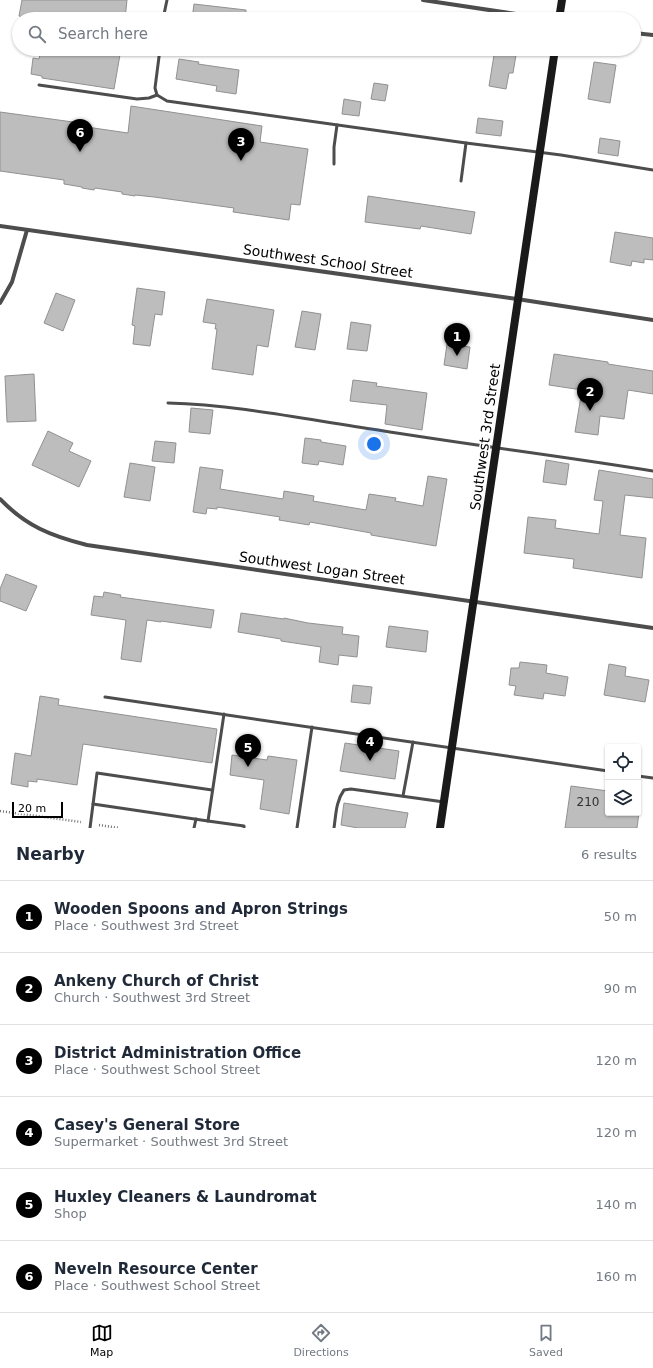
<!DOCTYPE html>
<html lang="en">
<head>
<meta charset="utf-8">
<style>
  :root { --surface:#fff; --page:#f2f2f3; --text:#1f2937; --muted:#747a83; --line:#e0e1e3; --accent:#000 }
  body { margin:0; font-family:"DejaVu Sans",sans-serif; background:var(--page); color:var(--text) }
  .controls { position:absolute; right:12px; bottom:12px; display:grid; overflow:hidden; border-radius:4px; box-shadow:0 1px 3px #0004 }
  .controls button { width:36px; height:36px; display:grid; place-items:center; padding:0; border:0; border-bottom:1px solid var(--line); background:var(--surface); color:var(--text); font:20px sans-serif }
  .scale { position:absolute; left:12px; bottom:10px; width:51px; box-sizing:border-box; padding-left:4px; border:2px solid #000; border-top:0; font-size:11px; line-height:14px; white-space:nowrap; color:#000; -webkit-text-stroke:3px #fff; paint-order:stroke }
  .you { position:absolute; left:374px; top:444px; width:14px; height:14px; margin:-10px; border:3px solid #fff; border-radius:50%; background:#1a73e8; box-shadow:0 0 0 6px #1a73e833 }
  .badge { display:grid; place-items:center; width:26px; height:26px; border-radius:50%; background:var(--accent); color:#fff; font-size:13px; font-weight:700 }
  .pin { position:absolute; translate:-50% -33px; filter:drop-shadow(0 1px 2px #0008) }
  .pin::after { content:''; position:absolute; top:21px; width:14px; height:12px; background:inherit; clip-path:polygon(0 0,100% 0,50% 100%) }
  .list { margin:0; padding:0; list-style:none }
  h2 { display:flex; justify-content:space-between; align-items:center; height:52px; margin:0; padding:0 16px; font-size:17px }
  h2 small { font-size:13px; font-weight:400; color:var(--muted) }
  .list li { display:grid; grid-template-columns:26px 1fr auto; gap:12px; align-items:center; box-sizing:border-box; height:72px; padding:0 16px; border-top:1px solid var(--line) }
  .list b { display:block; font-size:15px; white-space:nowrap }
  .list p { margin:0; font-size:13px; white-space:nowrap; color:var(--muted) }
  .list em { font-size:13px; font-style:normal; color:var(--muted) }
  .icon { flex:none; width:22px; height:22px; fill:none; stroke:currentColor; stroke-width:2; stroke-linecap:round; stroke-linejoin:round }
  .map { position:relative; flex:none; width:653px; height:828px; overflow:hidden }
  .search { position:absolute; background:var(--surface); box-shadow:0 1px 3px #0004; left:12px; right:12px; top:12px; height:44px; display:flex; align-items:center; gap:10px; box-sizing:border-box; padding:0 14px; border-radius:22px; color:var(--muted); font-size:15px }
  .sheet { height:484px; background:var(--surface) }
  nav { display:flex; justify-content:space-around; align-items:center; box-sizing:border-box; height:56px; border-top:1px solid var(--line); background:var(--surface); font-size:11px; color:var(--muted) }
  nav a { display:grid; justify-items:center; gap:2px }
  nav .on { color:var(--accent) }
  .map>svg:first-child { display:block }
  .building { fill:#bdbdbd; stroke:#919191 }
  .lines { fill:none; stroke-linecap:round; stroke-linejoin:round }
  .path { stroke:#6f6f6f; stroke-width:2.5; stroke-dasharray:1 2; stroke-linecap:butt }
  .lane { stroke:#4d4d4d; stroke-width:3 }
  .street { stroke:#4d4d4d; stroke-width:4 }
  .secondary { stroke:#1a1a1a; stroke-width:8 }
  .labels { text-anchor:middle; stroke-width:3; stroke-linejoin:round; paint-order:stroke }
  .number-label { font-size:12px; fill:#2f2f2f }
  .street-label { font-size:14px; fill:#000; stroke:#fff }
</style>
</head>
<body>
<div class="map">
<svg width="653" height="828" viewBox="0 0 653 828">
  <rect width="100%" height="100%" fill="#fff"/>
  <g class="building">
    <path d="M22,0H127L125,19H36L19,16Z"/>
    <path d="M194,4L246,10V19H192Z"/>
    <path d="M41,49H121L114,89L42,78V76L31,74L33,58L39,59Z"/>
    <path d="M495,49H517L513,73H509L506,89L489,86Z"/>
    <path d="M179,59L199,62L198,64L239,70L236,94L216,91L217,86L176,79Z"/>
    <path d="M594,62L616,65L610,103L588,99Z"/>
    <path d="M374,83L388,85L385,101L371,99Z"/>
    <path d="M344,99L361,102L359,116L342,114Z"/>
    <path d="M131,106L262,126L260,142L308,149L300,205L291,204L289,220L233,212L234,208L154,197L135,195V196L122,194V192L95,188L94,190L82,188V187L64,184V180L0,171V112L73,122V125L128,133Z"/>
    <path d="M478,118L503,121L501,136L476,133Z"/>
    <path d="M600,138L620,141L618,156L598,153Z"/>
    <path d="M368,196L475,212L471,234L421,226L420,229L365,222Z"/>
    <path d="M615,232L653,238V260L644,259V263L632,261L631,266L610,262Z"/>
    <path d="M137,288L165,292L162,315L155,314L150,346L133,344L135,326L132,325Z"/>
    <path d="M56,293L75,300L63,331L44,323Z"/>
    <path d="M207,299L274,310L268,347L257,345L253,375L212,369L217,329H215L216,324L203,322Z"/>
    <path d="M302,311L321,314L315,350L295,347Z"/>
    <path d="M351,322L371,325L367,351L347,349Z"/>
    <path d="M447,344L470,347L467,369L444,365Z"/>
    <path d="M554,354L608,362V364L653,371V394L628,390L624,419L600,416L598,435L575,432L582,390L549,385Z"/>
    <path d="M34,374L36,421L7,422L5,376Z"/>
    <path d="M353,380L377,383L376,386L427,393L422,430L385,424L387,405L350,401Z"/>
    <path d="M191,408L213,410L210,434L189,432Z"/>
    <path d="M48,431L73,443L69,451L91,461L79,487L32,465Z"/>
    <path d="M305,438L321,440V442L346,446L343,465L319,461L318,465L302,463Z"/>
    <path d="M155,441L176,443L174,463L152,461Z"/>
    <path d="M546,460L569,464L566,485L543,482Z"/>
    <path d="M130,463L155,467L150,501L124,497Z"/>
    <path d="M200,467L223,470L220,489L283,499L284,491L314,496L313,501L366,510L369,494L396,498L395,501L423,506L428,476L447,479L436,546L371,535V533L310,522L309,525L279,520L280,517L217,507V509L207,508L206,514L193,512Z"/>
    <path d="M599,470L653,479V498L625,495L620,535L646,538L642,578L573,568L574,559L524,553L528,517L556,520L555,528L599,534L603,501L594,500Z"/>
    <path d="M6,574L37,586L26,611L0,601V589Z"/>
    <path d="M104,592L121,595L120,597L214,610L211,628L161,621V622L147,620L141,662L121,659L126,620L91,615L94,596L103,597Z"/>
    <path d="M241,613L284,619V618L308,623L343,627L342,634L359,636L357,657L339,655L338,665L319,662L321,647L281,641V639L238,632Z"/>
    <path d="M389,626L428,631L426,652L386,647Z"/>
    <path d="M520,662L547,665L546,673L568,677L565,696L544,693L543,699L514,695L516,686L509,685L511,668H519Z"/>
    <path d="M609,664L626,667L625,676L649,680L645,702L604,695Z"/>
    <path d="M353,685L372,687L370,704L351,702Z"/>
    <path d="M40,696L59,699L58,705L217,729L212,763L83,744L77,785L37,779V782L28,781V787L11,784L15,753L31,756Z"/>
    <path d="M345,743L399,751L395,779L340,771Z"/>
    <path d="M232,755L267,760L268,756L297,760L289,814L260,809L264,780L230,775Z"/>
    <path d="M571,786L608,791V813H639L637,828H565Z"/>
    <path d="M344,803L408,813L405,828H358L341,825Z"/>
  </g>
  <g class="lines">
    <g class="path">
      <path d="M0,811L81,822"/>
      <path d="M99,825L119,828"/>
    </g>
    <g class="lane">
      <path d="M163,19L167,0"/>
      <path d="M160,49L155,88L157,95L167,101L466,143L561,155L653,170"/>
      <path d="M39,85L137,99L149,98L157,95"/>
      <path d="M334,164V147L337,125"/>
      <path d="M461,181L466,143"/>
      <path d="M168,403C239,405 309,420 378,430C470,445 561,456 653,471"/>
      <path d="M105,697L608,771"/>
      <path d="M224,714L208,821L244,826V828"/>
      <path d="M638,776L653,778"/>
      <path d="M403,796L413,742"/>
      <path d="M93,804L208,821"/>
      <path d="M90,828L97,773L212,790"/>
      <path d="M194,828L196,819"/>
      <path d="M297,828L312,727"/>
      <path d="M334,828C336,814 336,801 344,790L351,789L444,802"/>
    </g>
    <g class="street">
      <path d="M423,0L549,19"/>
      <path d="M634,33L653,35"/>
      <path d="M0,226L517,299L653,320"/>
      <path d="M0,303L12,282L27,230"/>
      <path d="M0,499C26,526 51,536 87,545L653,628"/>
    </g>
    <g class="secondary">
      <path d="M559,19L562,0"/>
      <path d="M440,828L555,49"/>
    </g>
  </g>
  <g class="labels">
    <g class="number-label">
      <text x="588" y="806">210</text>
    </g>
    <g class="street-label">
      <text transform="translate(328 261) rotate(8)" y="5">Southwest School Street</text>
      <text transform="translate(485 437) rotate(-82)" y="5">Southwest 3rd Street</text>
      <text transform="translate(322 568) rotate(8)" y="5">Southwest Logan Street</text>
    </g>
  </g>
</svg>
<div class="controls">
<button><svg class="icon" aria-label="locate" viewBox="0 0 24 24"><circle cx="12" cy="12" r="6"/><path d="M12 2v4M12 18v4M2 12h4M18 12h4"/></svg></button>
<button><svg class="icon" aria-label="layers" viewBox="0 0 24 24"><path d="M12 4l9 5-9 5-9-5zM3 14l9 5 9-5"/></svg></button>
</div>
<div class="scale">20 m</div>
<div class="you"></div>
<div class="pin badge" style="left:457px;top:356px">1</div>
<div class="pin badge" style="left:590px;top:411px">2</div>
<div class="pin badge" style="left:241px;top:161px">3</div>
<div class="pin badge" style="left:370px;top:761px">4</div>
<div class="pin badge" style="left:248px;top:767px">5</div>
<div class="pin badge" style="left:80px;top:152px">6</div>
<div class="search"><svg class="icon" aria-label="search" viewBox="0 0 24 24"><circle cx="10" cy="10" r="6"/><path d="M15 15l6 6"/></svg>Search here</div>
</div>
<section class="sheet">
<h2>Nearby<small>6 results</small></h2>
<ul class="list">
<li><span class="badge">1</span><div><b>Wooden Spoons and Apron Strings</b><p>Place · Southwest 3rd Street</p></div><em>50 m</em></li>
<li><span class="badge">2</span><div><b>Ankeny Church of Christ</b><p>Church · Southwest 3rd Street</p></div><em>90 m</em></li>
<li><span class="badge">3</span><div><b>District Administration Office</b><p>Place · Southwest School Street</p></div><em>120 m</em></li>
<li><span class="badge">4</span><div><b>Casey's General Store</b><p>Supermarket · Southwest 3rd Street</p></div><em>120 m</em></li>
<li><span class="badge">5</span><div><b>Huxley Cleaners &amp; Laundromat</b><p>Shop</p></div><em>140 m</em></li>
<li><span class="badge">6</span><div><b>Neveln Resource Center</b><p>Place · Southwest School Street</p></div><em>160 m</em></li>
</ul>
</section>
<nav>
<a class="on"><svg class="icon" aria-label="map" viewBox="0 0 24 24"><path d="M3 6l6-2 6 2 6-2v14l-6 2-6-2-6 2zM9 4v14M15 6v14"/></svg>Map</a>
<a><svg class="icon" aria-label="directions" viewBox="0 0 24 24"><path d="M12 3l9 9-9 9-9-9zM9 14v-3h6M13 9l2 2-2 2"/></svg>Directions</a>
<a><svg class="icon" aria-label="saved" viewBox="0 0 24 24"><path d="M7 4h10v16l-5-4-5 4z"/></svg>Saved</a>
</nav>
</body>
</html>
